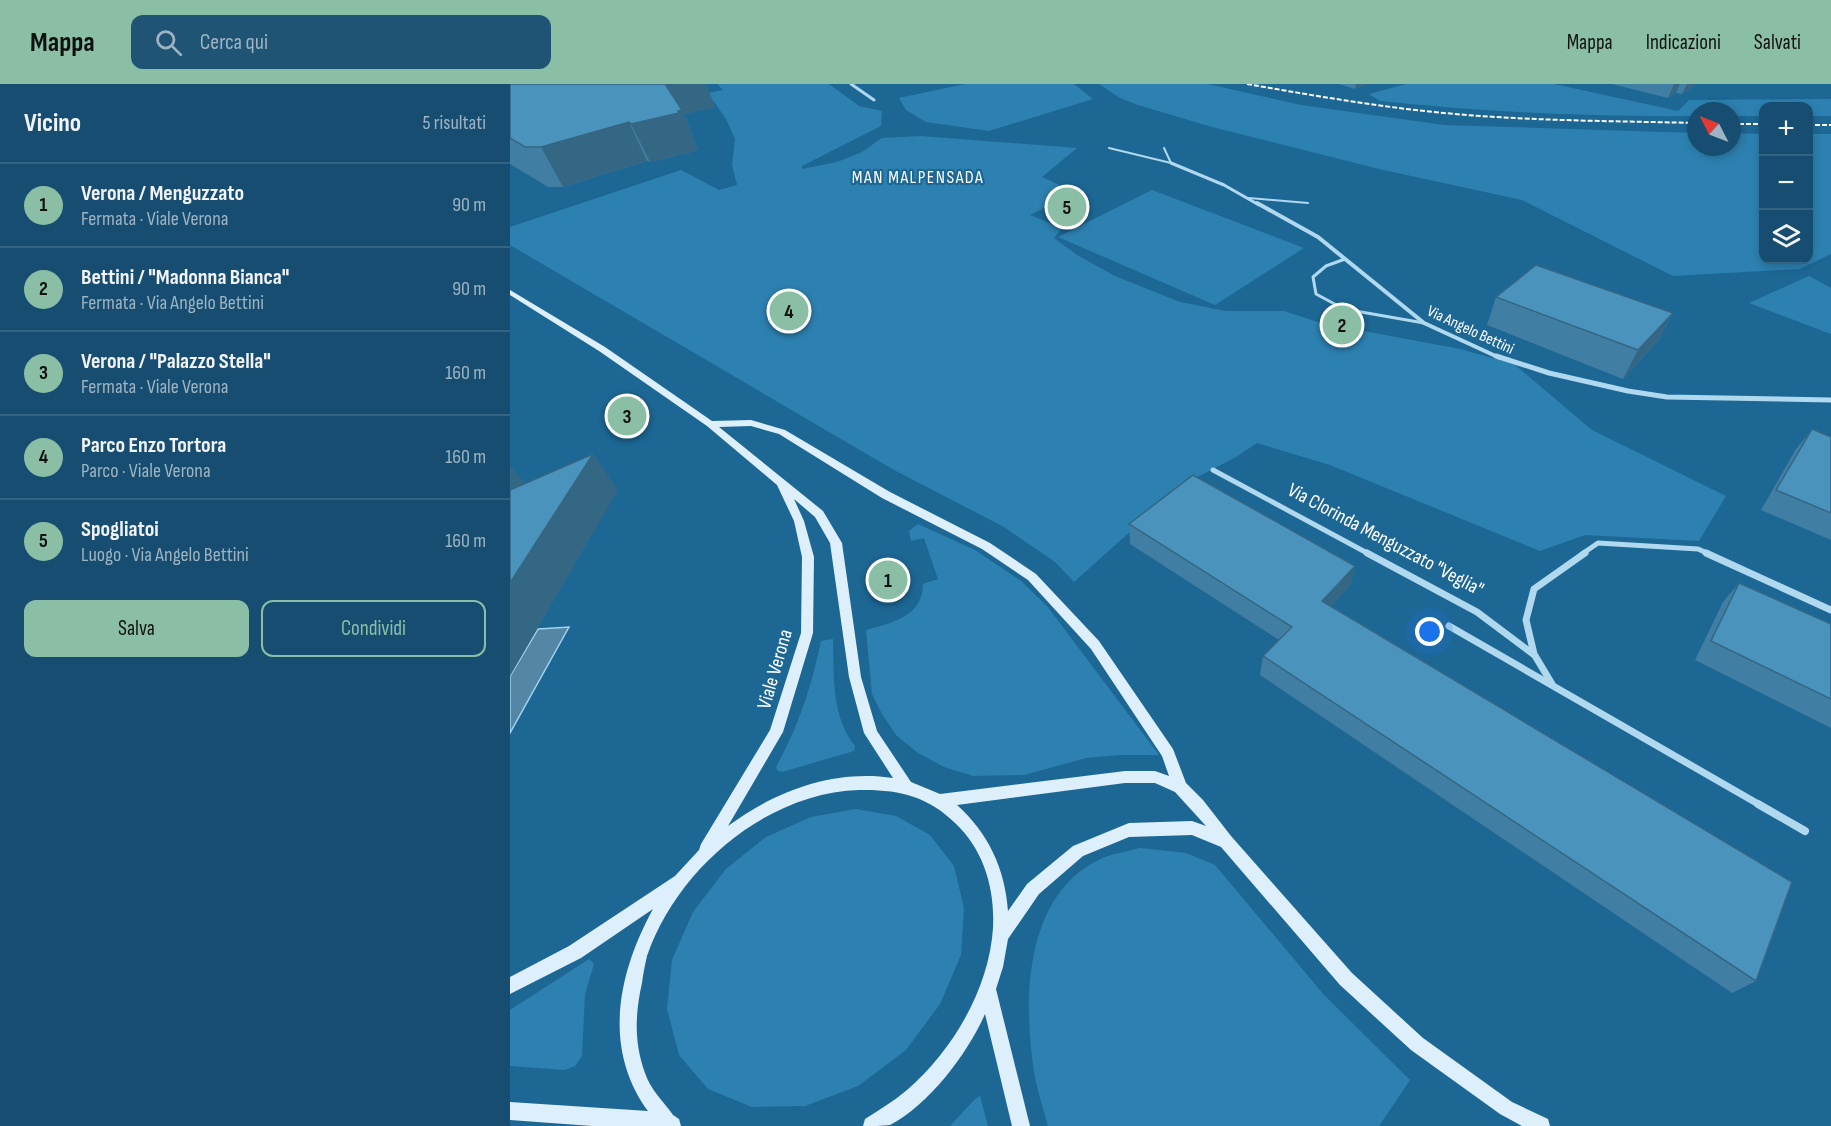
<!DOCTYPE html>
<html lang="it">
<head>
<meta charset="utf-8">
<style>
  :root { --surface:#164d70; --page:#1f5475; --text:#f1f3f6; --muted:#9eb4c3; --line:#356483; --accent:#8abfa5 }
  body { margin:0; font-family:"Sofia Sans Condensed",sans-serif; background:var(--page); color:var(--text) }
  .controls { position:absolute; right:18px; top:18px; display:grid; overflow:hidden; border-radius:12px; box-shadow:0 3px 9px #0003 }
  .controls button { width:54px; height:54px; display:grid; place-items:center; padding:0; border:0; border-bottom:2px solid var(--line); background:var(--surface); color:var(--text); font:30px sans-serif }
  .compass { position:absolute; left:1177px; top:18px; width:54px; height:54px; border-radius:50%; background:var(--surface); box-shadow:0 3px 9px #0003; rotate:312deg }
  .you { position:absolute; left:920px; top:548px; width:21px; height:21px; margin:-15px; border:4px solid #fff; border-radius:50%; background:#1a73e8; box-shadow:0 0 0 9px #1a73e833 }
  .badge { display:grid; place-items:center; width:39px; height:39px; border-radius:50%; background:var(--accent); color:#111; font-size:20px; font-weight:700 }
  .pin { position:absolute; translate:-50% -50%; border:3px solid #fff; box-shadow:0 2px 6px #0006 }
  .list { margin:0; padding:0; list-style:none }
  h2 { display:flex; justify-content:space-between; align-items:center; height:78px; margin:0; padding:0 24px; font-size:26px }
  h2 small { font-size:20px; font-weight:400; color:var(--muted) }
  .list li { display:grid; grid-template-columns:39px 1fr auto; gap:18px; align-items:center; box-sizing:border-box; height:84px; padding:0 24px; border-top:2px solid var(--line) }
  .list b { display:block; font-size:22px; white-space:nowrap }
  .list p { margin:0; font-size:20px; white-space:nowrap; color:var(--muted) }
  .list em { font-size:20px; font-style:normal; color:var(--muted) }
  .actions { display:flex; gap:12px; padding:18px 24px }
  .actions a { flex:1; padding:14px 0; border:2px solid var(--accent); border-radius:12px; text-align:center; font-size:21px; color:var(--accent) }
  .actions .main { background:var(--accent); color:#111 }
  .icon { flex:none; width:33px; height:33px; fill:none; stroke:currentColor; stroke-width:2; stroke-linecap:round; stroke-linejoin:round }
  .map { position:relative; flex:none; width:1321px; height:1042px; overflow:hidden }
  header { display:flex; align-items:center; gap:36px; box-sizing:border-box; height:84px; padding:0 30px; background:var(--accent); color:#111 }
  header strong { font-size:28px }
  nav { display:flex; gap:33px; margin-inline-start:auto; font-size:21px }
  .search { width:420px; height:54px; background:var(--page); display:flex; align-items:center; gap:15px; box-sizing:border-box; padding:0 21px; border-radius:12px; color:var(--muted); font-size:22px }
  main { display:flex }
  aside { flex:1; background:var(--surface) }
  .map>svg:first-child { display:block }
  .green { fill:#2d81b0 }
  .water { fill:#5487a5; stroke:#a3d5f0; stroke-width:1.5 }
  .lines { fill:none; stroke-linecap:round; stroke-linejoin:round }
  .lane-far1 { stroke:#b0d8ef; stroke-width:2 }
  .lane { stroke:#b0d8ef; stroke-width:3 }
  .street-far4 { stroke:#b0d8ef; stroke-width:3 }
  .street-far3 { stroke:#b0d8ef; stroke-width:4 }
  .street-far2 { stroke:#b0d8ef; stroke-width:5 }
  .street-far1 { stroke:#b0d8ef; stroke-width:7 }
  .street { stroke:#b0d8ef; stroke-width:8 }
  .secondary { fill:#ddeffb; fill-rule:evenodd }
  .rail { stroke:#fff; stroke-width:2; stroke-dasharray:5 2; stroke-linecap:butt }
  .wall { fill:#407ea3 }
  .shaded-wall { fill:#346784 }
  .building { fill:#4a93bd; stroke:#346784; stroke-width:1.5 }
  .labels { text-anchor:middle; stroke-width:4.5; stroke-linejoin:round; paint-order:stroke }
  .far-street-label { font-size:16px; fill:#fff; stroke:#1d6795 }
  .far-neighbourhood-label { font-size:18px; letter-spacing:1.5px; fill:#fff; stroke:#1d6795 }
  .street-label { font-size:20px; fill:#fff; stroke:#1d6795 }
</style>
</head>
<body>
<header>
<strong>Mappa</strong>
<div class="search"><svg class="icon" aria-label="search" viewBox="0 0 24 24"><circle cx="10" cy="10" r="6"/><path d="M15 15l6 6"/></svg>Cerca qui</div>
<nav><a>Mappa</a><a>Indicazioni</a><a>Salvati</a></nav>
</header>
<main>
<aside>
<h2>Vicino<small>5 risultati</small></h2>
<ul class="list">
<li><span class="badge">1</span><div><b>Verona / Menguzzato</b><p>Fermata · Viale Verona</p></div><em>90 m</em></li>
<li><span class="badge">2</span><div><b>Bettini / &quot;Madonna Bianca&quot;</b><p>Fermata · Via Angelo Bettini</p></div><em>90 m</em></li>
<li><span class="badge">3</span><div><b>Verona / &quot;Palazzo Stella&quot;</b><p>Fermata · Viale Verona</p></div><em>160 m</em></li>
<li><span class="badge">4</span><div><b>Parco Enzo Tortora</b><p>Parco · Viale Verona</p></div><em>160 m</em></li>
<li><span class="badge">5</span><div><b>Spogliatoi</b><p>Luogo · Via Angelo Bettini</p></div><em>160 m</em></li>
</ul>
<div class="actions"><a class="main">Salva</a><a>Condividi</a></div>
</aside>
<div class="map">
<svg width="1321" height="1042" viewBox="0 0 1321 1042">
  <rect width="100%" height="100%" fill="#1d6795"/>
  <g class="green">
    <path d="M207,0H319L349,22L372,27L371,42L292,82V85L327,78L352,68L372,54L410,52L567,64L532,93L564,108L520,131L552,144L544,154L567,171L605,192L670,218L716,227H774L811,239L950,265L1004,280L1082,346L1216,412L1189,457L1075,451L1030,467L820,381L747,359L726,373L672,401L564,498L545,478L494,443L384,386L0,161V143L171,86L209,106L227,101L222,81L225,55L216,35L198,9L213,6Z"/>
    <path d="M455,0H564L583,15L479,47L416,38L396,26L389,14Z"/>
    <path d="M589,0H698L791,21L934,41L1186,49V63H1222V49L1253,50L1254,176H1298L1299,50H1321V170L1290,185L1163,192L1012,116L869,85L702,43L628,21L610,14Z"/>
    <path d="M896,0H1044L1168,27L1179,16L1321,15V32H1299L1298,22H1254L1253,32H1222V27H1186V32C1080,33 975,28 870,17L859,10Z"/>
    <path d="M642,106L794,164L705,221L548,153Z"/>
    <path d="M1299,192L1321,204V250L1239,219Z"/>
    <path d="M408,440L465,466L511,497L537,522L649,671H610L576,674L514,691L463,692L434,683L408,669L387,652L372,630L362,610L356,546C382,539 413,532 413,500L428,495L414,454L401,457L399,447Z"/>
    <path d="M323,555C324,592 321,632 345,662L344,667L272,688L268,687L266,683C289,641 301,604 311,557Z"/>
    <path d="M346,725L386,732L420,751L444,782L454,824L451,871L430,920L396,966L348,1002L295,1022L242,1023L198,1005L169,971L157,925L162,876L183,828L216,785L256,753L301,733Z"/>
    <path d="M630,764L676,769L705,781L814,911L900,996L869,1042H538C533,1024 527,1006 524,988C513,915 514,807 595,773C606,769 619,767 630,764Z"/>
    <path d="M79,875L84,880L75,910L72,972L65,982L55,986L0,982V926Z"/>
    <path d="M470,1012L478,1042H440L465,1015Z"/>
  </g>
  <path class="water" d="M59,543L0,649V592L28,545Z"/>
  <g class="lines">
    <g class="lane-far1">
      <path d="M599,64L661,79"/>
      <path d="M654,64L661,79"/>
      <path d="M739,114L798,119"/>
    </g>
    <path class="lane" d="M835,175L816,182L803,193L806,210L834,225L914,239"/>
    <g class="street-far4">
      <path d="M341,0L364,16"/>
      <path d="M661,79L714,101L749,121"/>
    </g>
    <path class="street-far3" d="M747,119L808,153L914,239L990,274"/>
    <g class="street-far2">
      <path d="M986,272L1039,289L1118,307L1157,313L1321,316"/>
      <path d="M703,386L859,470"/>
      <path d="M1072,470L1088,459L1188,465L1199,470"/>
    </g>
    <g class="street-far1">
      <path d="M857,469L967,528L1023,570"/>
      <path d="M1196,469L1321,526"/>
      <path d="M939,542L1250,721"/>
      <path d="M1042,600L1024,570L1016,536L1024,505L1075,469"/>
    </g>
    <path class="street" d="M1248,720L1295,747"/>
    <path class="secondary" d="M0,206L95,263L202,337L241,336L275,346L380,408L480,459L526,490L589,557L663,665L676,699L693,716L721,752L842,889L913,954L1002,1018L1038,1035L1040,1042H1012L990,1030L901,966L830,901L711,763L682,751L619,753L573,772L529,810L498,855L493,883L486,905L520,1042H502L475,930C458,969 419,1021 380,1041C373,1042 361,1042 353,1042L355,1035C369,1026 384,1017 397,1006C443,966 479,905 483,844C485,805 474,766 445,739C418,712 387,705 349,706C256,709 167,785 137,872C135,881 133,890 132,899C125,930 124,959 135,989C140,1005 154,1018 163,1031L169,1035L171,1042H82L0,1036V1018L138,1027C92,964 108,889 143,825L71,874L0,910V893L59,862L165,792L189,766L191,760L260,646L291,549L292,473L284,437L267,401L197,342L89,267L0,211ZM241,342L269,350L372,414L472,465L518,496L581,565L652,672L659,692L645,687H615L430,710L401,698L367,647L351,593L332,459L313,427L209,343ZM284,415L305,433L320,459L339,593L354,649L383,694C324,685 265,707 218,742L273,648L303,549L304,473L294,437ZM615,699H645L665,708L696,742L682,737L619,739L563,762L517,800L498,827C495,784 478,749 447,721Z"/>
    <g class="rail">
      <path d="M737,0C806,12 875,24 945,30C1025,37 1106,37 1186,39"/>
      <path d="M1222,40H1254"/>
      <path d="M1298,41H1321"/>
    </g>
  </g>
  <g class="wall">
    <path d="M0,0H196L205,23L174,30L188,65H185L186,67L140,78L137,77L53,103H38L0,80Z"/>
    <path d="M829,0H856L845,5Z"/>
    <path d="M1102,0H1187L1172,10L1166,9L1158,14Z"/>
    <path d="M986,213L1163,229L1148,257L1113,295L977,241Z"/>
    <path d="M1302,345L1321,353V456L1251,426L1286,365Z"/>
    <path d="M619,440L845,482L840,502L821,522L1246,897L1222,909L750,591L753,572L769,556L620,460Z"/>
    <path d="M1229,499L1321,540V644L1185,576L1213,518Z"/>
  </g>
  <g class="shaded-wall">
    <path d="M154,0H196L205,23L174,30L188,65H185L186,67L140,78L121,40Z"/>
    <path d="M846,0H856L845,5Z"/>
    <path d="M1164,0H1170L1166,9L1158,14Z"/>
    <path d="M1177,0H1187L1172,10Z"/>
    <path d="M119,38L137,77L53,103L31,63Z"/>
    <path d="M1163,229L1148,257L1113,295L1128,266Z"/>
    <path d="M83,370L108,406L0,592V499Z"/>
    <path d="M0,382L22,408L0,439Z"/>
    <path d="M845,482L840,502L808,536L812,517Z"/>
  </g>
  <g class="building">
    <path d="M0,0H155L172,26L168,27L169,29L121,40L119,38L31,63H15L0,54Z"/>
    <path d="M1026,181L1163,229L1128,266L986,213Z"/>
    <path d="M1302,345L1321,353V429L1266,406Z"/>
    <path d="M83,370L0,499V406Z"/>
    <path d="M683,391L845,482L812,517L1282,798L1246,897L753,572L782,543L619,440Z"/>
    <path d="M1229,499L1321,540V615L1201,557Z"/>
  </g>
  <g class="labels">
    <g class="far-street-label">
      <text transform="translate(961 245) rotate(25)" y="6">Via Angelo Bettini</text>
    </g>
    <g class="far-neighbourhood-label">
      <text x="408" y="99">MAN MALPENSADA</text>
    </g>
    <g class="street-label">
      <text transform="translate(876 455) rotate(28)" y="7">Via Clorinda Menguzzato "Veglia"</text>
      <text transform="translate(264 585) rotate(-74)" y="7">Viale Verona</text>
    </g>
  </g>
</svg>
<div class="controls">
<button>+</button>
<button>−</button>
<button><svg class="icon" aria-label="layers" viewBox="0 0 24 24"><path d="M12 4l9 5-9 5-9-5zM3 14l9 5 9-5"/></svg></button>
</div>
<svg class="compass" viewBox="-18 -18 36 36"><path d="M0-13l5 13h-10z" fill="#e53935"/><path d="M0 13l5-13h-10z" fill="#9eb4c3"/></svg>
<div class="you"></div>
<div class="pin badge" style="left:378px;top:496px">1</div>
<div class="pin badge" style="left:832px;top:241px">2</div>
<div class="pin badge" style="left:117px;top:332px">3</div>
<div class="pin badge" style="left:279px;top:227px">4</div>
<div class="pin badge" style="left:557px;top:123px">5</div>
</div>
</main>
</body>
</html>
